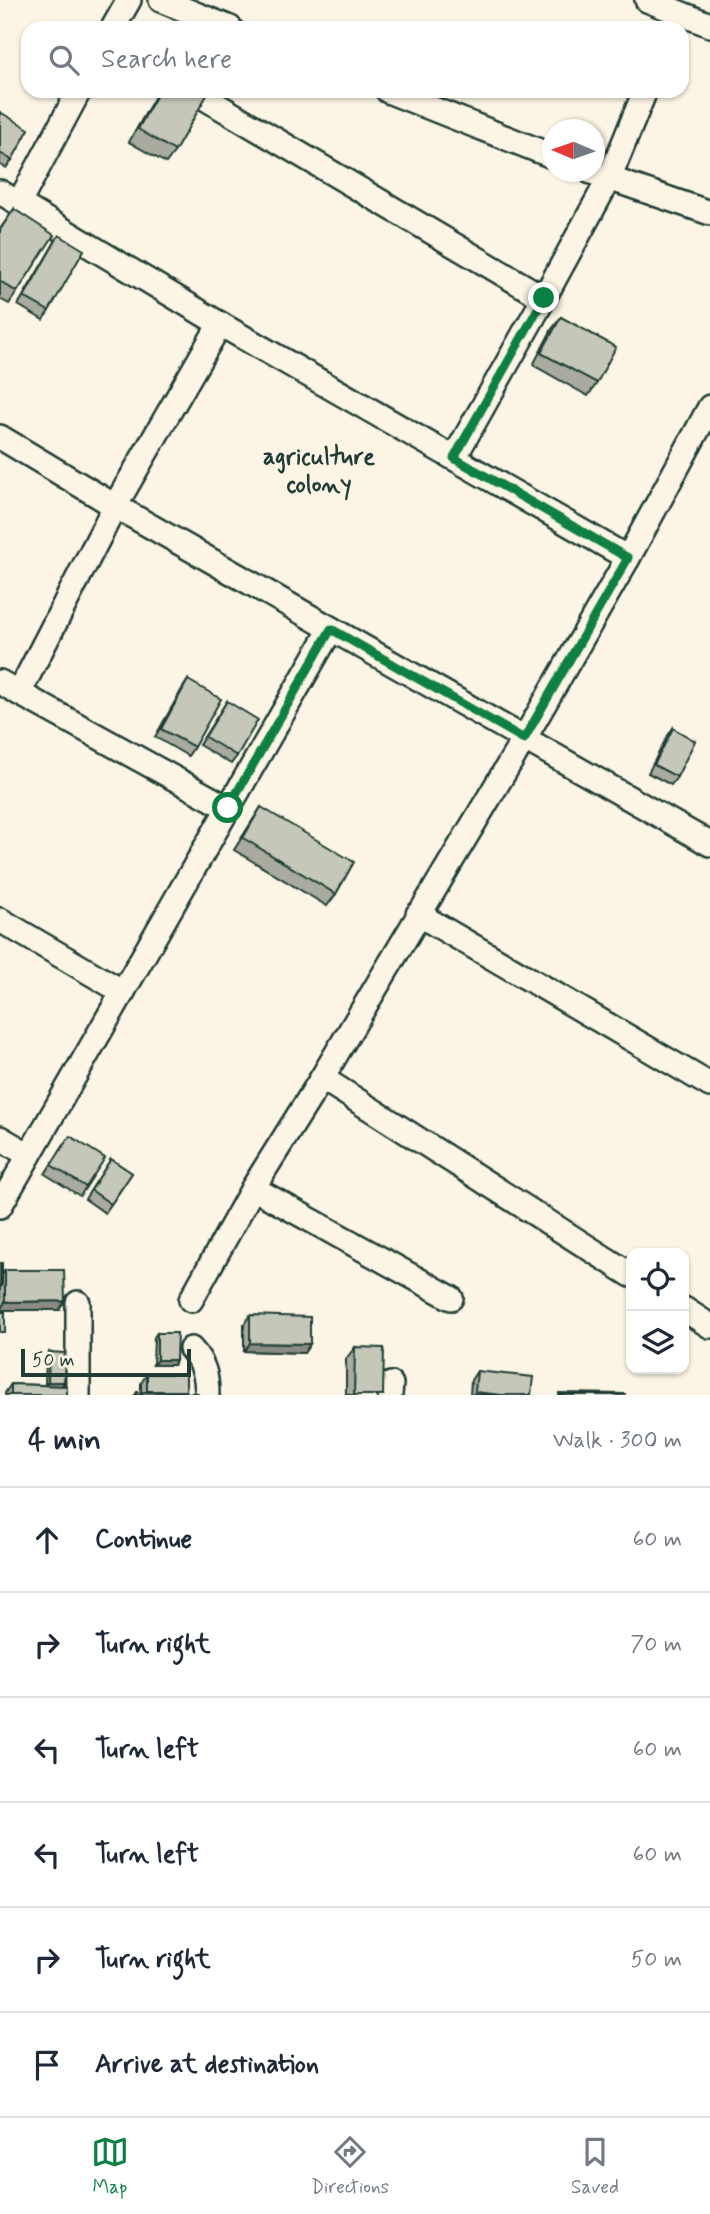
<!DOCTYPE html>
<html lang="en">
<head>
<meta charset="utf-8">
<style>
  :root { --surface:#fff; --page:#f2f2f3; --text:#1f2937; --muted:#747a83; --line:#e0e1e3; --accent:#0b8043 }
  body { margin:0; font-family:Mynerve,sans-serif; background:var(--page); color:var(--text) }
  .controls { position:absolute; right:21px; bottom:21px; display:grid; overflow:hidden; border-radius:14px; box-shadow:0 2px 5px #0004 }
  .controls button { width:63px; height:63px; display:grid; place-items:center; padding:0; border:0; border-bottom:2px solid var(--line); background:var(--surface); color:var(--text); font:35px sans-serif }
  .compass { position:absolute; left:542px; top:119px; width:63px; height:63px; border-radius:50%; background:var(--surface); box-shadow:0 2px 5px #0004; rotate:272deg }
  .scale { position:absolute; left:21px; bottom:18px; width:170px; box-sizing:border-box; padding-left:7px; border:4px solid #1f3d34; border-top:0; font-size:19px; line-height:24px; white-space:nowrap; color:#1f3d34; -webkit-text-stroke:5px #fcf5e5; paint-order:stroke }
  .stop { position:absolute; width:21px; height:21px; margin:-16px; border:5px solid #0b8043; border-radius:50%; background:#fff }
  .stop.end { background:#0b8043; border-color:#fff; box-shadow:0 2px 7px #0008 }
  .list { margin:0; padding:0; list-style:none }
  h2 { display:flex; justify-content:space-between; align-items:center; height:91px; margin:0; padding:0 28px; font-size:30px }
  h2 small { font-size:23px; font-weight:400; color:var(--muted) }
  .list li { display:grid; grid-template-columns:46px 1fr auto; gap:21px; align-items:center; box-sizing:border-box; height:105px; padding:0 28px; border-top:2px solid var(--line) }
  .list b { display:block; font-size:26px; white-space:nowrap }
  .list em { font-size:23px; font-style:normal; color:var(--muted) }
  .icon { flex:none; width:38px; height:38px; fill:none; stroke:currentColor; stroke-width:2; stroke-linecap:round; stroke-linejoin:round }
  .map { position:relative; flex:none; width:710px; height:1395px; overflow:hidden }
  .search { position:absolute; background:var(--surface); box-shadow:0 2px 5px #0004; left:21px; right:21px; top:21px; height:77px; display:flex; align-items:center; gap:18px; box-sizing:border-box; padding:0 24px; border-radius:21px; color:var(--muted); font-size:26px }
  .sheet { height:721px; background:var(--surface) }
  nav { display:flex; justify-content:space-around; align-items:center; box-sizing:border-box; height:98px; border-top:2px solid var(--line); background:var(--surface); font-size:19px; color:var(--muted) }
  nav a { display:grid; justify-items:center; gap:4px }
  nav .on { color:var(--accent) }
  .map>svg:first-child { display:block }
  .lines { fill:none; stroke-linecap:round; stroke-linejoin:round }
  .minor-casing { stroke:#1f3d34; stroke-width:28 }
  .minor { stroke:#fcf5e5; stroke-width:23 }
  .wall { fill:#a9ab9f; stroke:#1f3d34; stroke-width:2 }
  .shaded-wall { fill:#8a8b82; stroke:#1f3d34; stroke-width:2 }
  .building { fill:#c5c7b9; stroke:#1f3d34; stroke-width:2 }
  .route { stroke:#0b8043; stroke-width:9 }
  .labels { text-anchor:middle; stroke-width:7; stroke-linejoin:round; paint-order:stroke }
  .neighbourhood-label { font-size:24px; font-weight:bold; fill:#1f3d34; stroke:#fcf5e5 }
</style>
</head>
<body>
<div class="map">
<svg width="710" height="1395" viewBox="0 0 710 1395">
  <rect width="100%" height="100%" fill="#fcf5e5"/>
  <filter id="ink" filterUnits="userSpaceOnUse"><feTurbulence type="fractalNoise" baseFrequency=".0143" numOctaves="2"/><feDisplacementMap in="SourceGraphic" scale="14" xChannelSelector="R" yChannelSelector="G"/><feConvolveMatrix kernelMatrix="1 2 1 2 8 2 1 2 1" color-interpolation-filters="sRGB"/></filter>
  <g filter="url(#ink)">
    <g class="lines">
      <g class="minor-casing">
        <g id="minor">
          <path d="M161,0L230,28"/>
          <path d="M647,0L710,25"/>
          <path d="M113,28L129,0"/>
          <path d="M193,91L544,298L454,458"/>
          <path d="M388,91L552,156"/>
          <path d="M591,172L710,213"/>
          <path d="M0,192L220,324L628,558"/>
          <path d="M19,203L79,91"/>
          <path d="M544,298L609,179L645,91"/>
          <path d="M0,437L115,506L710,844"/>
          <path d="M0,682L19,693L115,506L220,324"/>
          <path d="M19,693L228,808"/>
          <path d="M418,914L710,1085"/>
          <path d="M0,920L123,992"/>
          <path d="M322,1078L631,1275"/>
          <path d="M0,1138L29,1155"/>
          <path d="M253,1188L451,1298"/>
          <path d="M0,1206L331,629"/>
          <path d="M191,1300L253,1188L322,1078L524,739L628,558L710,407"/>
          <path d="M78,1303V1395"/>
          <path d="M684,1309L710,1326"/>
          <path d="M191,1349C204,1363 207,1376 207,1395"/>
          <path d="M390,1395L391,1384"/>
        </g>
      </g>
      <use href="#minor" class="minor"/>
    </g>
    <g class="wall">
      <path d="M158,91H201L175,151L166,163L129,142Z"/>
      <path d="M0,112L12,160L6,168L0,165Z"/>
      <path d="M14,209L17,292L9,304L0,299V229Z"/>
      <path d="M59,235L49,311L43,320L18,305Z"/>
      <path d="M561,317L597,383L588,396L533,365L552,329Z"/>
      <path d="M188,680L194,747L188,756L155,737L182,689Z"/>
      <path d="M227,701L237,756L231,764L199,745Z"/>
      <path d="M673,728L677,777L671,785L648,773L667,737Z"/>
      <path d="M261,807L336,894L327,906L234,850Z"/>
      <path d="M64,1144L86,1187L80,1196L45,1174Z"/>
      <path d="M111,1159L132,1173L105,1213L85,1199Z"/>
      <path d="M0,1263L2,1275L5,1270L59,1310H0Z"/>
      <path d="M250,1315L310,1344L304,1353L244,1351V1324Z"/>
      <path d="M157,1333L173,1365H153L154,1337Z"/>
      <path d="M355,1347L383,1395H346V1359Z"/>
      <path d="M49,1352L64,1382L62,1386L67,1395H5V1393L11,1384L45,1385L46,1357Z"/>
      <path d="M477,1371L531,1395H470L471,1380Z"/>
      <path d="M147,1374L185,1393L198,1395H135L137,1392H141V1383Z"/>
    </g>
    <g class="shaded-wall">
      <path d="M65,1301L59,1310H0L5,1302Z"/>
      <path d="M250,1343L310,1344L304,1353L244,1351Z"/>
      <path d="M157,1360H176L173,1365H153Z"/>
      <path d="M48,1382H64L61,1387L45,1386Z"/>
      <path d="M147,1391H186L183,1395H144Z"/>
      <path d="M475,1392L502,1395H473Z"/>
    </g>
    <g class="building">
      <path d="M159,91H201L207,95L175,151L138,129Z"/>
      <path d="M0,112L29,129L12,160L0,153Z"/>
      <path d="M14,209L54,235L17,292L0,281V230Z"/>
      <path d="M59,235L84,250L49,311L24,297Z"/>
      <path d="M561,317L616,347L597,383L541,353Z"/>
      <path d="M188,680L221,699L194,747L161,729Z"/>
      <path d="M227,701L258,720L237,756L205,737Z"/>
      <path d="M673,728L695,741L677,777L654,765Z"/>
      <path d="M261,807L354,862L336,894L243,838Z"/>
      <path d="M70,1136L105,1158L86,1187L51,1165Z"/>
      <path d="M111,1159L132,1173L111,1204L91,1190Z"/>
      <rect x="0" y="1263" width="2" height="23"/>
      <path d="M5,1270H64L65,1301L5,1302Z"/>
      <rect x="0" y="1312" width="5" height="20"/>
      <path d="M250,1315L310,1317V1344L250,1343Z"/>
      <path d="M157,1333H177L176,1360H157Z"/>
      <path d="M355,1347L384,1348L383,1395H354Z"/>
      <path d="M49,1352L65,1353L64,1382H48Z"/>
      <path d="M477,1371L533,1377L531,1395H502L475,1392Z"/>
      <rect x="147" y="1374" width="39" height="17"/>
      <path d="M11,1384L67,1386V1395H11Z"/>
      <path d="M137,1392L198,1393V1395H137Z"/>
      <path d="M559,1393L625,1394V1395H559Z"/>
    </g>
  </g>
  <g class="lines" filter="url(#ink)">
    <path class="route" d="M228,808L331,629L524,739L628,558L454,458L544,298"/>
  </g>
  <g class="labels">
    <g class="neighbourhood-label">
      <text x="319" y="464">agriculture<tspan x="319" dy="28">colony</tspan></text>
    </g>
  </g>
</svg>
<div class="controls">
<button><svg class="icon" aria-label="locate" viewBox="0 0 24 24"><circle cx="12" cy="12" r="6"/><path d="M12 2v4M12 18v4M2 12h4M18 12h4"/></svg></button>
<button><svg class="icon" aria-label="layers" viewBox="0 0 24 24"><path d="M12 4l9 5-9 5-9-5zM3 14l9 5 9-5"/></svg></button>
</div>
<svg class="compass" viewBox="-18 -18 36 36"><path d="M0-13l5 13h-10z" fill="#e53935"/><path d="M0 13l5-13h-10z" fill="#747a83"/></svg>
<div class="scale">50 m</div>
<div class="stop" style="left:228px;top:808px"></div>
<div class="stop end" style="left:544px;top:298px"></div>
<div class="search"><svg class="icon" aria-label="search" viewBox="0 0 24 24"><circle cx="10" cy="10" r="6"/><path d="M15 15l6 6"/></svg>Search here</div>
</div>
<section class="sheet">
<h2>4 min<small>Walk · 300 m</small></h2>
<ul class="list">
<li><svg class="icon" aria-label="ahead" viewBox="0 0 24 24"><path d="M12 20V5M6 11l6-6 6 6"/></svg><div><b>Continue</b></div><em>60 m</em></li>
<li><svg class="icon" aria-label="right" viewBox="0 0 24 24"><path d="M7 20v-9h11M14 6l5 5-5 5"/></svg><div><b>Turn right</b></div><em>70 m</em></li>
<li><svg class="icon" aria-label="left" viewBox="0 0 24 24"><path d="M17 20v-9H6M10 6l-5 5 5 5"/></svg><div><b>Turn left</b></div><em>60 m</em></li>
<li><svg class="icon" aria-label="left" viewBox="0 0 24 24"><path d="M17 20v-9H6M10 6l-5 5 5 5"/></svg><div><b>Turn left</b></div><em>60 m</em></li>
<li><svg class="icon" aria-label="right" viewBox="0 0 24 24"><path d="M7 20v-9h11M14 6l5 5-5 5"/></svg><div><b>Turn right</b></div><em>50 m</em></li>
<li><svg class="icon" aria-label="arrive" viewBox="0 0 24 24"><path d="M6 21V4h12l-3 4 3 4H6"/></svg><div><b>Arrive at destination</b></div></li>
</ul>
</section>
<nav>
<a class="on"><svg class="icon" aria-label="map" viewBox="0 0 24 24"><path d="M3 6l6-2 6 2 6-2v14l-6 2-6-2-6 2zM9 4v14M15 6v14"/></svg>Map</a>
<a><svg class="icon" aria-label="directions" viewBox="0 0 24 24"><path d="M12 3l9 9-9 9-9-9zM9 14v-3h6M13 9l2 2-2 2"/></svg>Directions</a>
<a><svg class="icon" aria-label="saved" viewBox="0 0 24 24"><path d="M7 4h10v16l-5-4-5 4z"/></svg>Saved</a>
</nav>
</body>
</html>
